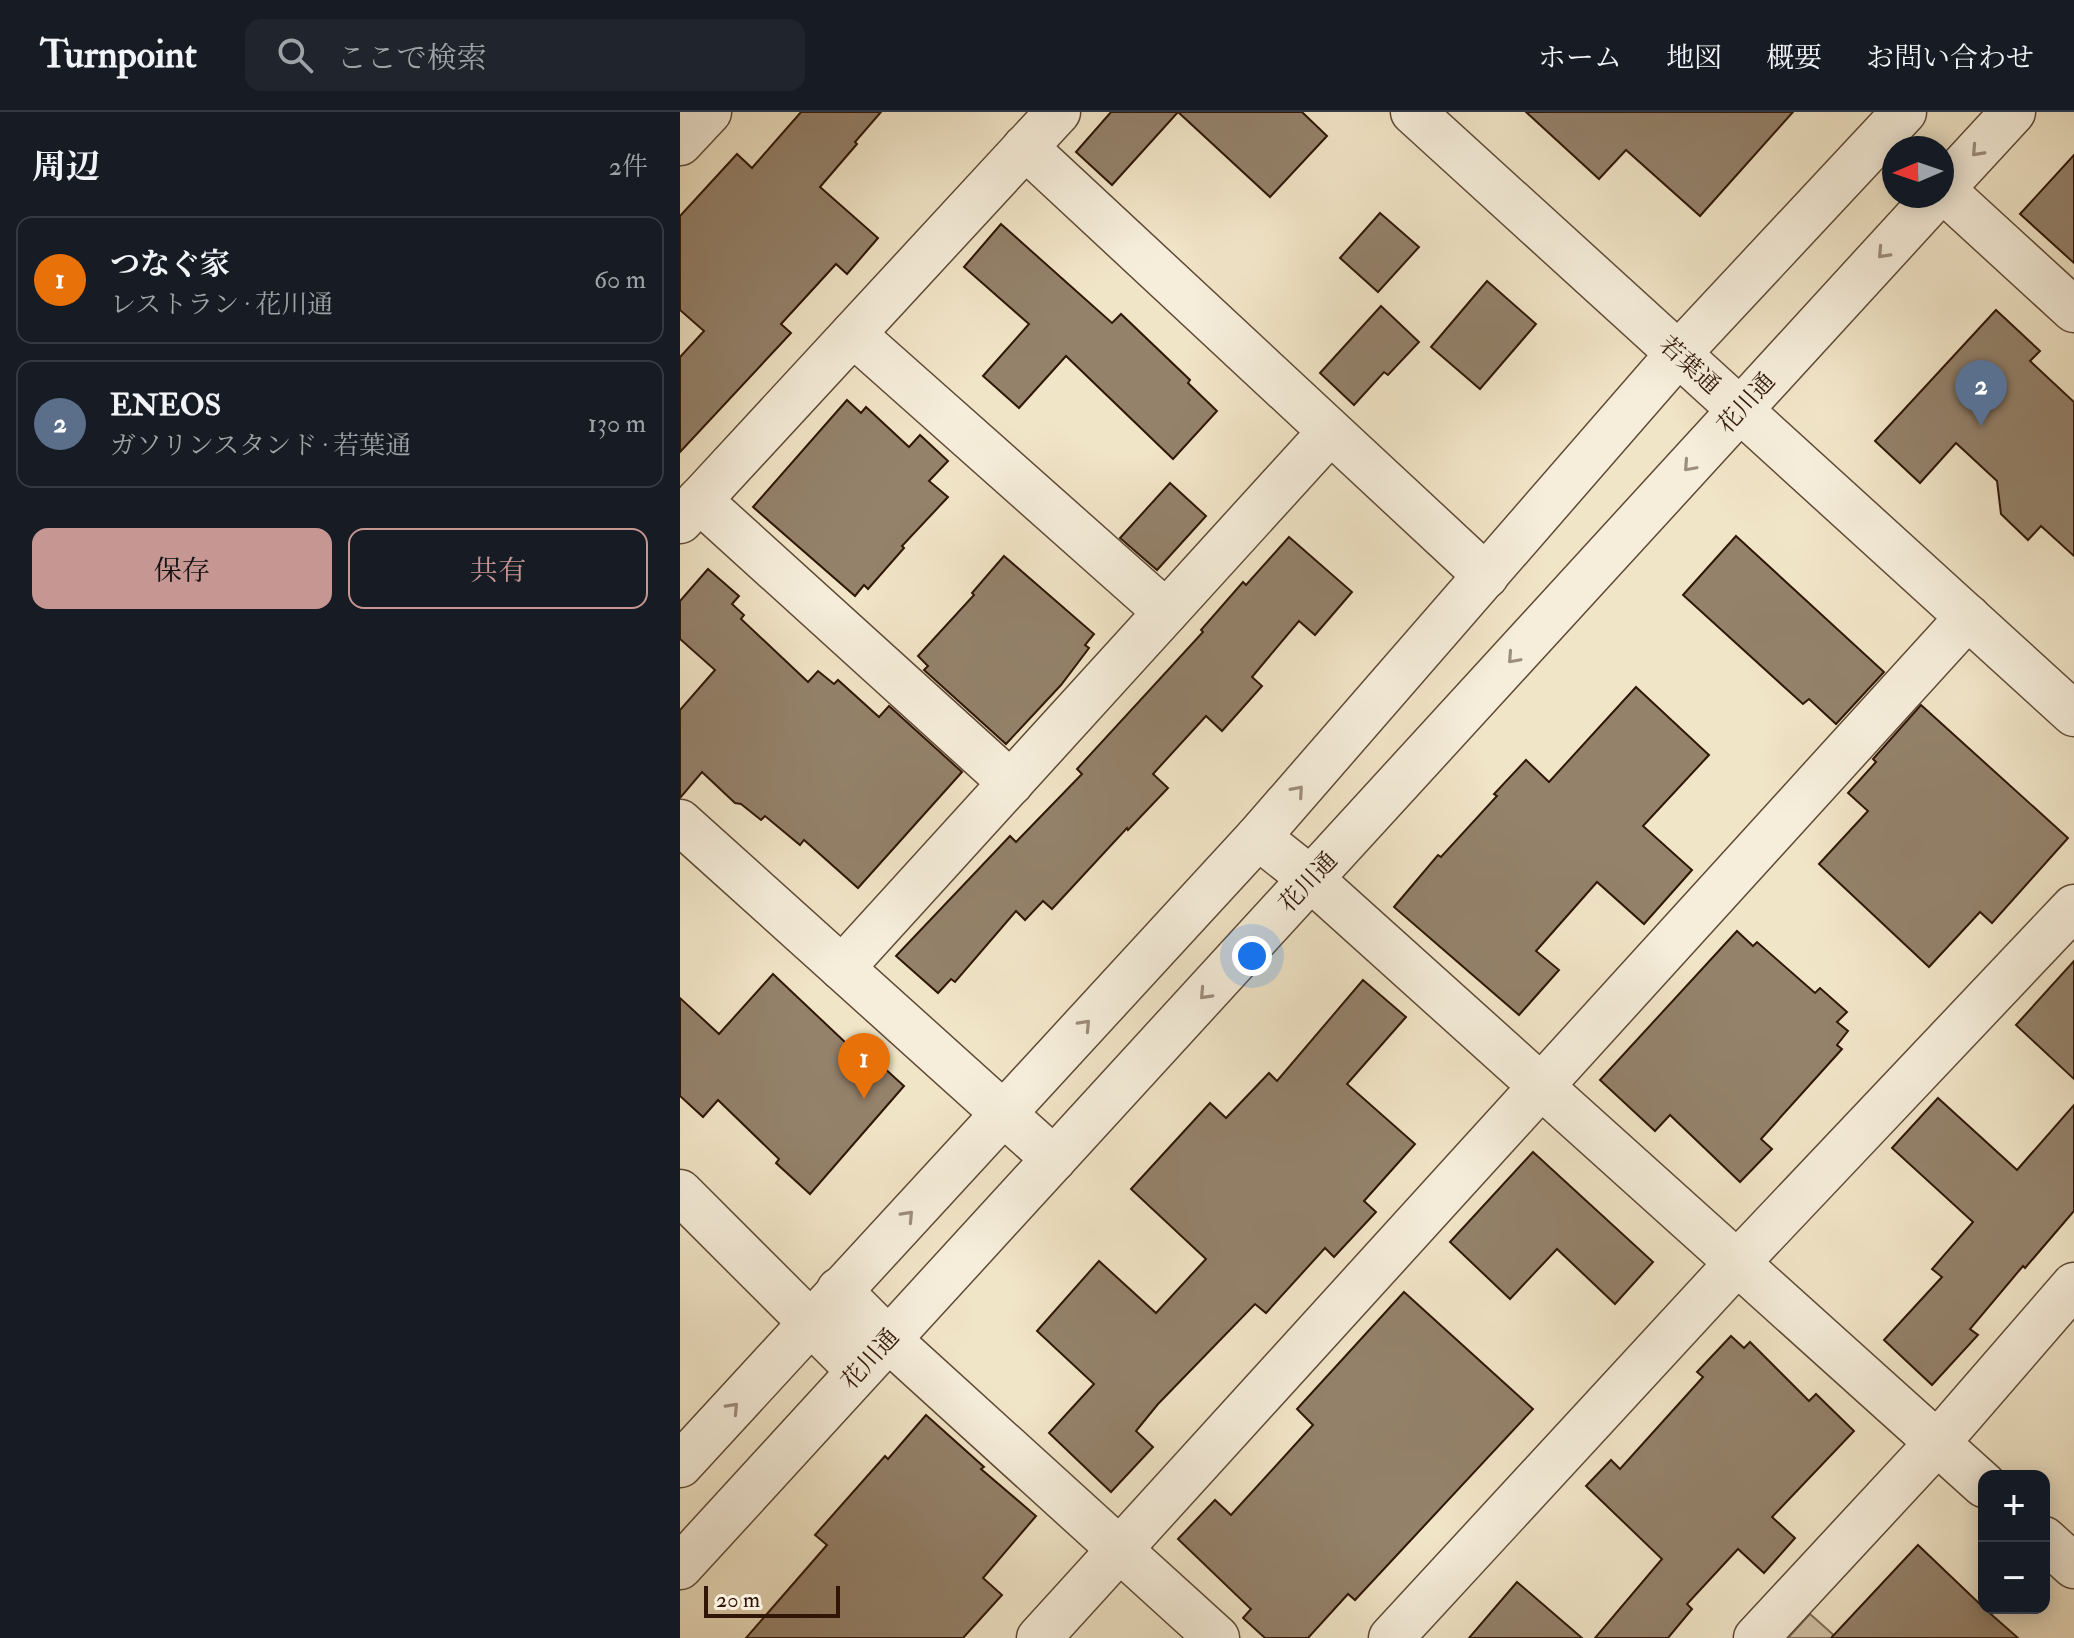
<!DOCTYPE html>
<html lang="ja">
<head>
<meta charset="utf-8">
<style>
  :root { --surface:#171b24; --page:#20242c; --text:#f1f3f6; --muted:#9ea1a6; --line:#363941; --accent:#c59692 }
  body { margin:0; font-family:"IM FELL Double Pica","Noto Serif JP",serif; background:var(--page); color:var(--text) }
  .controls { position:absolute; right:24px; bottom:24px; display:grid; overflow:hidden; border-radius:16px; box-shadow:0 4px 20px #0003 }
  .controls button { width:72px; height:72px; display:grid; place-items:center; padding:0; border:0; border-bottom:2px solid var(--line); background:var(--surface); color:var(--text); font:40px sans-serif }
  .compass { position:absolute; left:1202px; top:24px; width:72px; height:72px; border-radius:50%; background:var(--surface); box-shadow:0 4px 20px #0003; rotate:268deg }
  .scale { position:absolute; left:24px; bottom:20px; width:136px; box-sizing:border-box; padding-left:8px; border:4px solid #301607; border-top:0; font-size:22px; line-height:28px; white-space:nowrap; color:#301607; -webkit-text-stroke:6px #f6eedb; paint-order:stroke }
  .you { position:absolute; left:572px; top:844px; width:28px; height:28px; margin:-20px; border:6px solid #fff; border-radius:50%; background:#1a73e8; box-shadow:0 0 0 12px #1a73e833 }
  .badge { display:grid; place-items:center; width:52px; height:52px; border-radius:50%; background:var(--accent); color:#fff; font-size:26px; font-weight:700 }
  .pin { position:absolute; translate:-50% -66px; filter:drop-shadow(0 2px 4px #0008) }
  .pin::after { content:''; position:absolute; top:42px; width:28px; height:24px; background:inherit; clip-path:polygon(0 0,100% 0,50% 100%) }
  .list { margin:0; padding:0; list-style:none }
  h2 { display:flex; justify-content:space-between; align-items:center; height:104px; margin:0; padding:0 32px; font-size:34px }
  h2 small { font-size:26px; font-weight:400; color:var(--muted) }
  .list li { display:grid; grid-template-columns:52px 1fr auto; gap:24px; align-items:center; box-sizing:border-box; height:128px; margin:0 16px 16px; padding:0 16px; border:2px solid var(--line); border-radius:16px }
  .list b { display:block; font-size:30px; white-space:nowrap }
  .list p { margin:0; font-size:26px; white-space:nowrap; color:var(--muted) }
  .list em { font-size:26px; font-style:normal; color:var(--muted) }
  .actions { display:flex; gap:16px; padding:24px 32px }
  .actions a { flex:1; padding:18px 0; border:2px solid var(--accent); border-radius:16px; text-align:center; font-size:28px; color:var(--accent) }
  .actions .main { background:var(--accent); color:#111 }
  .icon { flex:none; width:44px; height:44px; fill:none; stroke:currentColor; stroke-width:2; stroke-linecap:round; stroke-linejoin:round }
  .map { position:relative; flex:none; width:1394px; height:1526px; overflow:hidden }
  header { display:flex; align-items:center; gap:48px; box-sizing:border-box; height:112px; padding:0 40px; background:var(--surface); border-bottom:2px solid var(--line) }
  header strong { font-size:38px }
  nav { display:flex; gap:44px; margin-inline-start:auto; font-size:28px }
  .search { width:560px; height:72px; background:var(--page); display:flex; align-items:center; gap:20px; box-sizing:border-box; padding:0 28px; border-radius:16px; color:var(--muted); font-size:30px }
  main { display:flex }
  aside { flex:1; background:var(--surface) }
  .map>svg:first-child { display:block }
  .green { fill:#d0c2a6; stroke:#806c56; stroke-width:2 }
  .building { fill:#94826b; stroke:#301607; stroke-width:2 }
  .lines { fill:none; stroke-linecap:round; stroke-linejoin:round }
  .minor-casing { stroke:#604a37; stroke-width:47 }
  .minor { stroke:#f6eedb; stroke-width:44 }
  .oneway { stroke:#9d8d7c }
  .labels { text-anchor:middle; stroke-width:6; stroke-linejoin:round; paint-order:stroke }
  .street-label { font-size:24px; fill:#301607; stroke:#f6eedb }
</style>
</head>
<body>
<header>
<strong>Turnpoint</strong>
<div class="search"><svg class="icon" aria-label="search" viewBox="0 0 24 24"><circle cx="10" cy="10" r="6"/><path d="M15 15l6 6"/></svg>ここで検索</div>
<nav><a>ホーム</a><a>地図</a><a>概要</a><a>お問い合わせ</a></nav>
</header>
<main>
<aside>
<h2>周辺<small>2件</small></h2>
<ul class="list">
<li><span class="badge" style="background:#e8710a">1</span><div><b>つなぐ家</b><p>レストラン · 花川通</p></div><em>60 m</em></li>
<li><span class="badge" style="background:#5c6f8a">2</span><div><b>ENEOS</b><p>ガソリンスタンド · 若葉通</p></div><em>130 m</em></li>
</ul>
<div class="actions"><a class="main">保存</a><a>共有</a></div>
</aside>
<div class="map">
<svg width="1394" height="1526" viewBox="0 0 1394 1526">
  <rect width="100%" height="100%" fill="#f1e5c7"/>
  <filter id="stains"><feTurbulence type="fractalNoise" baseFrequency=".0025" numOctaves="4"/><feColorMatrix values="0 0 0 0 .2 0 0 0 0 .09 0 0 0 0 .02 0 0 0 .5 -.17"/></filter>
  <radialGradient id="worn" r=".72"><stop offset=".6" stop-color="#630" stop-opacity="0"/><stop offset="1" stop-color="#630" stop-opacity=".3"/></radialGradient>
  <path class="green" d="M1130,1502L1157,1526H1108Z"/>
  <g class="building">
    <path d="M121,0H201L175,30L177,32L140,75L198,126L167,162L156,152L101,212L111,221L0,340V245L24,219L0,198V104L57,42L72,56Z"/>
    <path d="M431,0H622L647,24L590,85L498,0L432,73L396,40Z"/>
    <path d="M846,0H1113L1020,104L946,38L919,67Z"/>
    <path d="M1394,43V151L1340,102Z"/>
    <path d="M700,101L739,135L698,180L660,146Z"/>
    <path d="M321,112L432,211L441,202L510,268L508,271L537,299L493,347L386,244L339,296L303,264L349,212L284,155Z"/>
    <path d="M807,169L856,212L800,277L751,235Z"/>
    <path d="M701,194L739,230L708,263L704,260L674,293L640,261Z"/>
    <path d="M1316,198L1360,239L1350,249L1394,290V444L1361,414L1348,428L1321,402L1317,369L1276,331L1240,371L1195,329Z"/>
    <path d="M167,288L181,301L186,295L229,335L240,323L268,349L249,369L268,385L222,434L224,436L188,477L184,473L175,484L73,395Z"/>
    <path d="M490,371L526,404L477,458L440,426Z"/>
    <path d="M1056,424L1204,560L1156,612L1129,587L1123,592L1003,483Z"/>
    <path d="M609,425L672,480L635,523L619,509L572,565L582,574L542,619L526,604L473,662L488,676L448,718L447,716L372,797L363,789L345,808L336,799L275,870L271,867L258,881L216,844L330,724L336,730L402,662L397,657L523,520L521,518L563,470L566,473Z"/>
    <path d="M324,444L414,522L405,533L409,536L381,573L326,632L244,558L248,554L238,544L294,483L292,481Z"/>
    <path d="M28,457L59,484L52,492L64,503L61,507L128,570L138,559L154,572L158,568L199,605L209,594L282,660L178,776L124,728L120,733L85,704L81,708L61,692L55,691L22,660L0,686V598L35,558L0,527V489Z"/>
    <path d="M956,575L1029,643L963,714L1012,758L964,812L917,770L856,839L879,858L839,903L714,795L758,743L761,745L817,684L814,682L846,648L869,670Z"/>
    <path d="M1241,593L1388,726L1312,811L1300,800L1249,855L1139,752L1188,699L1168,681L1196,650L1193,647Z"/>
    <path d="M1057,819L1073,834L1077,830L1135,881L1140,876L1167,900L1157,910L1168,919L1157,933L1162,937L1081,1027L1092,1037L1060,1070L990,1003L975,1019L920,968Z"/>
    <path d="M1394,849V967L1336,913Z"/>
    <path d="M93,862L186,950L191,944L224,974L130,1082L96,1051L99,1047L38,988L23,1005L0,984V886L39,922Z"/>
    <path d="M683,868L726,905L667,972L735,1032L684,1089L696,1100L654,1145L645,1136L586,1201L575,1192L478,1292L456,1319L473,1335L431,1380L369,1321L414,1272L357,1219L419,1149L476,1201L526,1147L451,1077L530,991L546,1006L589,961L597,969Z"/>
    <path d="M1258,986L1337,1058L1394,993V1099L1345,1156L1343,1154L1290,1217L1298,1223L1252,1273L1204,1228L1262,1165L1252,1157L1293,1110L1212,1036Z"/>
    <path d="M853,1040L973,1150L935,1192L877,1137L830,1187L770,1130Z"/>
    <path d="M724,1180L853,1297L675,1488L668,1482L628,1526H585L563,1506L571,1497L498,1427L535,1388L551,1403L633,1313L617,1297Z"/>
    <path d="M1051,1224L1064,1236L1070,1230L1129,1289L1136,1282L1174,1319L1092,1405L1115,1426L1084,1461L1058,1437L1007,1492L1012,1497L988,1526H915L982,1447L906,1374L931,1348L940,1357L1023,1265L1017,1260Z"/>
    <path d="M246,1303L304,1355L301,1357L356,1404L303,1466L322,1483L283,1526H66L147,1433L135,1423L205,1344L208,1347Z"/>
    <path d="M1238,1433L1304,1496L1338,1526H1151Z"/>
    <path d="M837,1470L902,1526H789Z"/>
  </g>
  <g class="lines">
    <g class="minor-casing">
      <g id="minor">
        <path d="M733,0L1394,602"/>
        <path d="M1333,0L1262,77L1394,198"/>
        <path d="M0,31L29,0"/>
        <path d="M345,35L806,464"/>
        <path d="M173,222L486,500"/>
        <path d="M19,388L331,671"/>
        <path d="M0,409L378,0"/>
        <path d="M0,710L374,1047"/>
        <path d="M578,725L631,767L1304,1373"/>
        <path d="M162,856L650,320"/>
        <path d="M0,1080L179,1259"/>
        <path d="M159,1178L208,1227L537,1526"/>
        <path d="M0,1353L578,725L998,242L1224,0"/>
        <path d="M1364,1427L1394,1454"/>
        <path d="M0,1455L1256,84"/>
        <path d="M359,1526L1288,505"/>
        <path d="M711,1526L1057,1151L1394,795"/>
        <path d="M1076,1526L1257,1331L1394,1173"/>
      </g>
    </g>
    <use href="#minor" class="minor"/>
  </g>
  <defs><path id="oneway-chevron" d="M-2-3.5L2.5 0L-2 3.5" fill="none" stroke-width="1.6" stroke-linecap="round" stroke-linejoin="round" transform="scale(2)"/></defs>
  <g class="oneway">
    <use href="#oneway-chevron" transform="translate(1297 39) rotate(133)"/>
    <use href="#oneway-chevron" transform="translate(1203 141) rotate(133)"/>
    <use href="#oneway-chevron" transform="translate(1009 354) rotate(132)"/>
    <use href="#oneway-chevron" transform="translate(833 546) rotate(132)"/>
    <use href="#oneway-chevron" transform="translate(618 679) rotate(-49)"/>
    <use href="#oneway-chevron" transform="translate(525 882) rotate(133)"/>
    <use href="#oneway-chevron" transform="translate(405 913) rotate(-47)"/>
    <use href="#oneway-chevron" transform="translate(228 1104) rotate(-47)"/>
    <use href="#oneway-chevron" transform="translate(53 1296) rotate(-47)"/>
  </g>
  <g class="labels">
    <g class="street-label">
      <text transform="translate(1010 253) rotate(42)" y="8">若葉通</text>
      <text transform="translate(1066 291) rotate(-48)" y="8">花川通</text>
      <text transform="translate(628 770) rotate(-47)" y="8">花川通</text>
      <text transform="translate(190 1247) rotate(-48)" y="8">花川通</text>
    </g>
  </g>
  <rect width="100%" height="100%" filter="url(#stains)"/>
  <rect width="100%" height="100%" fill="url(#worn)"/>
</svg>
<div class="controls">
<button>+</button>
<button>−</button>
</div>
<svg class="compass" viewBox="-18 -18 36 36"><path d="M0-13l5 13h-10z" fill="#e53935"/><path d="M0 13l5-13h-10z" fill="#9ea1a6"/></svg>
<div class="scale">20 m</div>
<div class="you"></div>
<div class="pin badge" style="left:184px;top:987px;background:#e8710a">1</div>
<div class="pin badge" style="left:1301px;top:314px;background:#5c6f8a">2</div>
</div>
</main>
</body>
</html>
